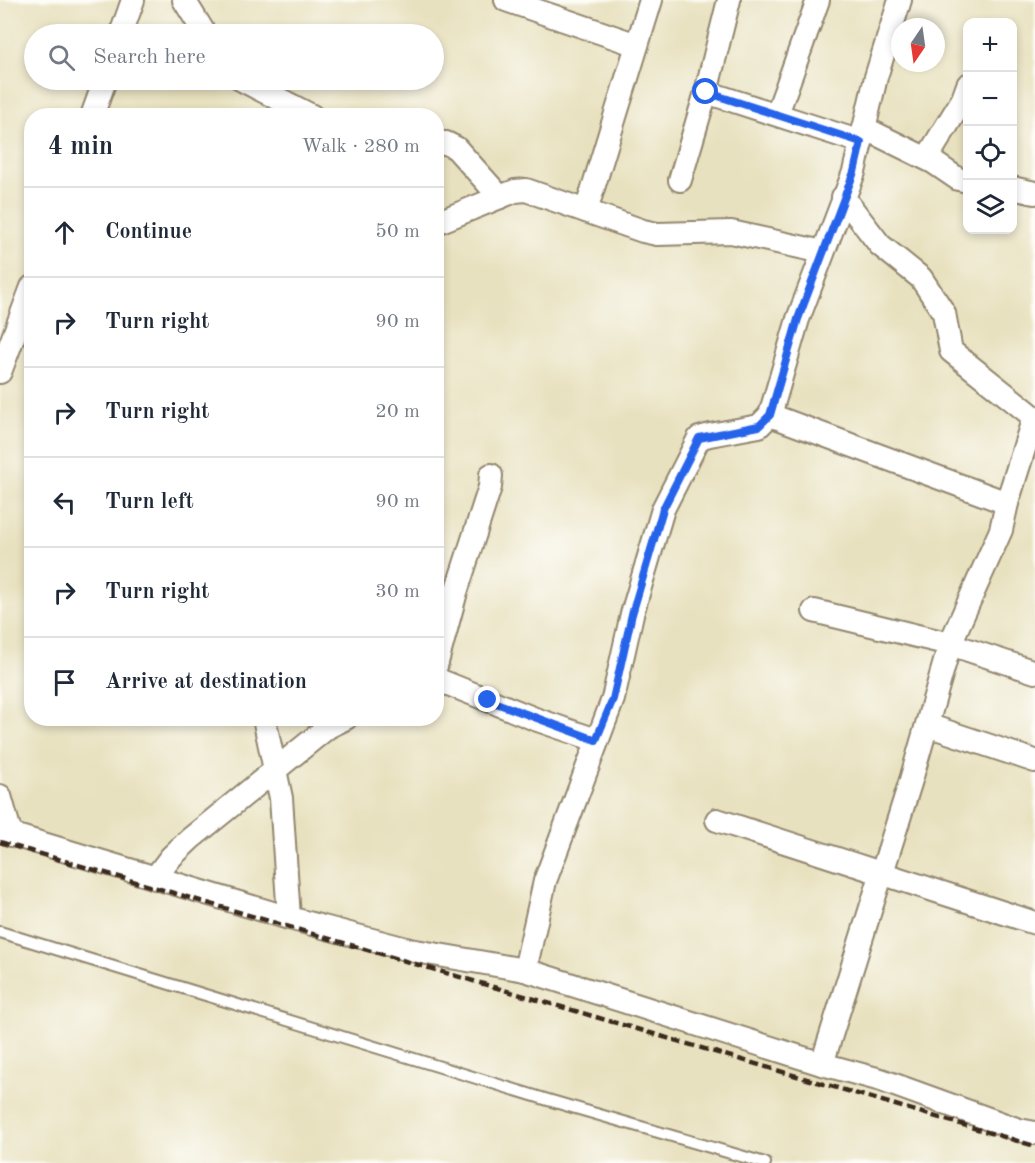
<!DOCTYPE html>
<html lang="en">
<head>
<meta charset="utf-8">
<style>
  :root { --surface:#fff; --page:#f6f6f7; --text:#1f2937; --muted:#747a83; --line:#e0e1e3 }
  body { margin:0; font-family:"Old Standard TT",serif; background:var(--page); color:var(--text) }
  .controls { position:absolute; right:18px; top:18px; display:grid; overflow:hidden; border-radius:12px; box-shadow:0 3px 9px #0003 }
  .controls button { width:54px; height:54px; display:grid; place-items:center; padding:0; border:0; border-bottom:2px solid var(--line); background:var(--surface); color:var(--text); font:30px sans-serif }
  .compass { position:absolute; left:891px; top:18px; width:54px; height:54px; border-radius:50%; background:var(--surface); box-shadow:0 3px 9px #0003; rotate:193deg }
  .stop { position:absolute; width:18px; height:18px; margin:-14px; border:4px solid #2563eb; border-radius:50%; background:#fff }
  .stop.end { background:#2563eb; border-color:#fff; box-shadow:0 2px 6px #0008 }
  .list { margin:0; padding:0; list-style:none }
  h2 { display:flex; justify-content:space-between; align-items:center; height:78px; margin:0; padding:0 24px; font-size:26px }
  h2 small { font-size:20px; font-weight:400; color:var(--muted) }
  .list li { display:grid; grid-template-columns:39px 1fr auto; gap:18px; align-items:center; box-sizing:border-box; height:90px; padding:0 24px; border-top:2px solid var(--line) }
  .list b { display:block; font-size:22px; white-space:nowrap }
  .list em { font-size:20px; font-style:normal; color:var(--muted) }
  .icon { flex:none; width:33px; height:33px; fill:none; stroke:currentColor; stroke-width:2; stroke-linecap:round; stroke-linejoin:round }
  .map { position:relative; flex:none; width:1035px; height:1163px; overflow:hidden }
  .search { position:absolute; background:var(--surface); box-shadow:0 3px 9px #0003; left:24px; top:24px; width:420px; height:66px; display:flex; align-items:center; gap:15px; box-sizing:border-box; padding:0 21px; border-radius:33px; color:var(--muted); font-size:22px }
  .panel { position:absolute; background:var(--surface); box-shadow:0 3px 9px #0003; left:24px; top:108px; width:420px; height:618px; border-radius:24px }
  .map>svg:first-child { display:block }
  .lines { fill:none; stroke-linecap:round; stroke-linejoin:round }
  .service-casing { stroke:#92866e; stroke-width:14 }
  .minor-casing { stroke:#92866e; stroke-width:26 }
  .service { stroke:#fff; stroke-width:10 }
  .minor { stroke:#fff; stroke-width:22 }
  .rail { stroke:#3b2a1e; stroke-width:4.5; stroke-dasharray:9 4.5; stroke-linecap:butt }
  .route { stroke:#2563eb; stroke-width:8 }
</style>
</head>
<body>
<div class="map">
<svg width="1035" height="1163" viewBox="0 0 1035 1163">
  <rect width="100%" height="100%" fill="#fdfcf7"/>
  <filter id="ink" filterUnits="userSpaceOnUse"><feTurbulence type="fractalNoise" baseFrequency=".0167" numOctaves="2"/><feDisplacementMap in="SourceGraphic" scale="12" xChannelSelector="R" yChannelSelector="G"/><feConvolveMatrix kernelMatrix="1 2 1 2 8 2 1 2 1" color-interpolation-filters="sRGB"/></filter>
  <filter id="wash" filterUnits="userSpaceOnUse"><feTurbulence type="fractalNoise" baseFrequency=".008" numOctaves="4" result="noise"/><feDisplacementMap in="SourceGraphic" scale="24" xChannelSelector="R" yChannelSelector="G"/><feGaussianBlur stdDeviation="1.35" result="paint"/><feColorMatrix in="noise" values="0 0 0 0 0 0 0 0 0 0 0 0 0 0 0 0 0 1.4 0 .05"/><feComposite in="paint" operator="in"/></filter>
  <g filter="url(#wash)">
    <rect width="100%" height="100%" fill="#e8e1bf"/>
  </g>
  <g filter="url(#ink)">
    <g class="lines">
      <g class="service-casing">
        <path id="service" d="M0,932L548,1100L765,1163"/>
      </g>
      <g class="minor-casing">
        <g id="minor">
          <path d="M184,0L205,34"/>
          <path d="M506,0L637,45"/>
          <path d="M121,34L133,0"/>
          <path d="M242,80L312,116"/>
          <path d="M706,92L861,142"/>
          <path d="M777,114L818,0"/>
          <path d="M92,116L105,80"/>
          <path d="M864,128L933,162L958,179L968,181"/>
          <path d="M436,143H446L456,148L500,197"/>
          <path d="M927,158L963,99L968,85"/>
          <path d="M680,180L706,92L729,0"/>
          <path d="M1012,188L1035,193"/>
          <path d="M586,211L651,0"/>
          <path d="M436,223L515,191L526,190L643,231L657,234L731,232L823,252"/>
          <path d="M0,372L32,287"/>
          <path d="M770,415L1007,503"/>
          <path d="M814,611L950,644L1035,672"/>
          <path d="M436,666L456,592L490,487L491,475"/>
          <path d="M436,679L535,719L596,740"/>
          <path d="M264,718L281,798L289,918"/>
          <path d="M927,725L1035,761"/>
          <path d="M0,796L11,835"/>
          <path d="M717,820L1035,923"/>
          <path d="M0,831L289,918L410,950L525,970L822,1064L881,1080L1019,1130L1035,1133"/>
          <path d="M155,878L171,857L190,839L328,727L346,718"/>
          <path d="M525,970L545,881L613,699L632,614L663,509L699,438L710,435L759,426L770,415L798,319L854,172L876,77L900,0"/>
          <path d="M822,1064L911,780L950,644L1001,530L1007,503L1034,417L951,351L944,313L921,278L880,245L843,197"/>
        </g>
      </g>
      <use href="#service" class="service"/>
      <use href="#minor" class="minor"/>
      <path class="rail" d="M0,842L1035,1146"/>
    </g>
  </g>
  <g class="lines" filter="url(#ink)">
    <path class="route" d="M488,700L596,740L613,699L632,614L663,509L699,438L759,426L770,415L798,319L854,172L861,142L706,92"/>
  </g>
</svg>
<div class="controls">
<button>+</button>
<button>−</button>
<button><svg class="icon" aria-label="locate" viewBox="0 0 24 24"><circle cx="12" cy="12" r="6"/><path d="M12 2v4M12 18v4M2 12h4M18 12h4"/></svg></button>
<button><svg class="icon" aria-label="layers" viewBox="0 0 24 24"><path d="M12 4l9 5-9 5-9-5zM3 14l9 5 9-5"/></svg></button>
</div>
<svg class="compass" viewBox="-18 -18 36 36"><path d="M0-13l5 13h-10z" fill="#e53935"/><path d="M0 13l5-13h-10z" fill="#747a83"/></svg>
<div class="stop" style="left:706px;top:92px"></div>
<div class="stop end" style="left:488px;top:700px"></div>
<div class="search"><svg class="icon" aria-label="search" viewBox="0 0 24 24"><circle cx="10" cy="10" r="6"/><path d="M15 15l6 6"/></svg>Search here</div>
<section class="panel">
<h2>4 min<small>Walk · 280 m</small></h2>
<ul class="list">
<li><svg class="icon" aria-label="ahead" viewBox="0 0 24 24"><path d="M12 20V5M6 11l6-6 6 6"/></svg><div><b>Continue</b></div><em>50 m</em></li>
<li><svg class="icon" aria-label="right" viewBox="0 0 24 24"><path d="M7 20v-9h11M14 6l5 5-5 5"/></svg><div><b>Turn right</b></div><em>90 m</em></li>
<li><svg class="icon" aria-label="right" viewBox="0 0 24 24"><path d="M7 20v-9h11M14 6l5 5-5 5"/></svg><div><b>Turn right</b></div><em>20 m</em></li>
<li><svg class="icon" aria-label="left" viewBox="0 0 24 24"><path d="M17 20v-9H6M10 6l-5 5 5 5"/></svg><div><b>Turn left</b></div><em>90 m</em></li>
<li><svg class="icon" aria-label="right" viewBox="0 0 24 24"><path d="M7 20v-9h11M14 6l5 5-5 5"/></svg><div><b>Turn right</b></div><em>30 m</em></li>
<li><svg class="icon" aria-label="arrive" viewBox="0 0 24 24"><path d="M6 21V4h12l-3 4 3 4H6"/></svg><div><b>Arrive at destination</b></div></li>
</ul>
</section>
</div>
</body>
</html>
